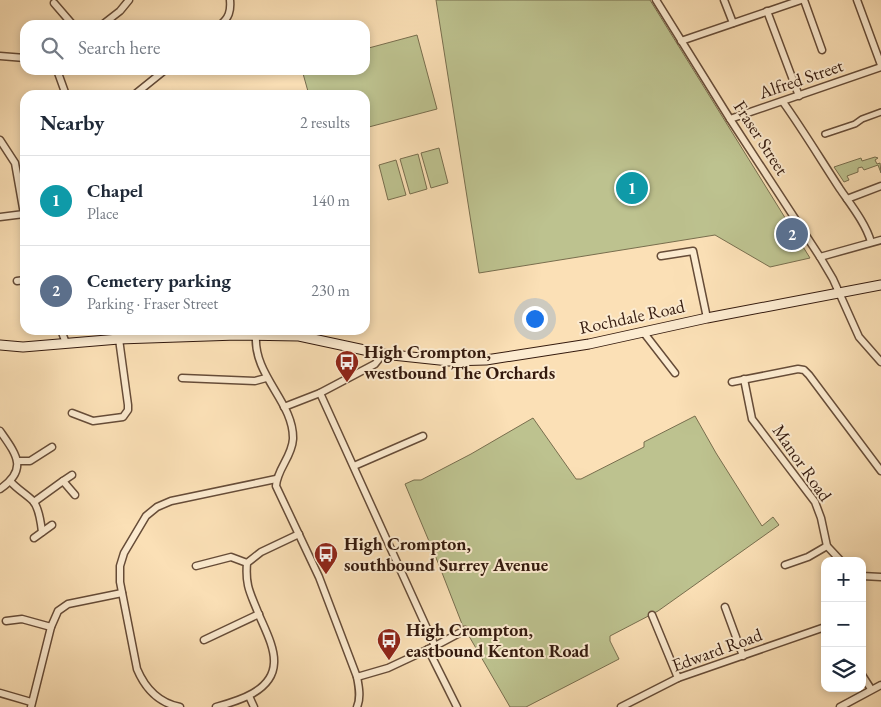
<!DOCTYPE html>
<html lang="en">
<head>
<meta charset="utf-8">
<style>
  :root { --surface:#fff; --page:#f2f2f3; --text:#1f2937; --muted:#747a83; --line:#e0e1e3; --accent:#8f2418 }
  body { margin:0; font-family:"EB Garamond",serif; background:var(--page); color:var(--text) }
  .controls { position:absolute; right:15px; bottom:15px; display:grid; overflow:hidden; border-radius:10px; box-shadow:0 2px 8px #0003 }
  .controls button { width:45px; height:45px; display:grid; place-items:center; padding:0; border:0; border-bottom:1px solid var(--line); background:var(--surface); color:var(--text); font:25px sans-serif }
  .you { position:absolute; left:534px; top:318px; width:18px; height:18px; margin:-12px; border:4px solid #fff; border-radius:50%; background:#1a73e8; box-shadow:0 0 0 8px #1a73e833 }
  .badge { display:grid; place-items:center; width:32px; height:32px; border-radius:50%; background:var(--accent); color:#fff; font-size:16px; font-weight:700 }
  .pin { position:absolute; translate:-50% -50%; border:2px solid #fff; box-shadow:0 1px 5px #0006 }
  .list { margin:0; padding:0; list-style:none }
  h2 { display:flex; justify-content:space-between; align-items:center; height:65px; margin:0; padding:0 20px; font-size:21px }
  h2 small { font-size:16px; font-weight:400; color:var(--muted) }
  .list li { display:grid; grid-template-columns:32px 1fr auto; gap:15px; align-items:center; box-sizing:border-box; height:90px; padding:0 20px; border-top:1px solid var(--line) }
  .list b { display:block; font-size:19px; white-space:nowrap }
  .list p { margin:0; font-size:16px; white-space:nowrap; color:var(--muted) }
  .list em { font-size:16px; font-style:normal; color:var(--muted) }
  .icon { flex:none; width:28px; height:28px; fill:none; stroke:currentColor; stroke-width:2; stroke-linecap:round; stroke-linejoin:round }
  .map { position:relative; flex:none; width:881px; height:707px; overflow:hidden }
  .search { position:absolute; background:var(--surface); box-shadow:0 2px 8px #0003; left:20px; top:20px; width:350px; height:55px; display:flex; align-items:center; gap:12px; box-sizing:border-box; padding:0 18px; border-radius:15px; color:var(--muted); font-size:19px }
  .panel { position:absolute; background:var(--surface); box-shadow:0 2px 8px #0003; left:20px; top:90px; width:350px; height:245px; border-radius:15px }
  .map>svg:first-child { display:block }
  .green { fill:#bdc28f; stroke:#786e4e }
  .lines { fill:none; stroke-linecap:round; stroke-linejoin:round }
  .pedestrian-casing { stroke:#664c38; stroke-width:8 }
  .minor-casing { stroke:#664c38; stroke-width:9 }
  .secondary-casing { stroke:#341a0e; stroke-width:11 }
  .pedestrian { stroke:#fcebd0; stroke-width:5 }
  .minor { stroke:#fcebd0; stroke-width:6 }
  .secondary { stroke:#fcebd0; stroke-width:9 }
  .labels { text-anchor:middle; stroke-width:4; stroke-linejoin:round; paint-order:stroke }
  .street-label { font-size:18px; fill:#341a0e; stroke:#fcebd0 }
  .poi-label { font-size:18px; font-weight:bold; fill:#341a0e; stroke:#fcebd0; text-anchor:start }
</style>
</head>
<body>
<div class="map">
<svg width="881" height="707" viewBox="0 0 881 707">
  <rect width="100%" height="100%" fill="#fbe0b6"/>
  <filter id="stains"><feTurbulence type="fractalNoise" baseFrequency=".004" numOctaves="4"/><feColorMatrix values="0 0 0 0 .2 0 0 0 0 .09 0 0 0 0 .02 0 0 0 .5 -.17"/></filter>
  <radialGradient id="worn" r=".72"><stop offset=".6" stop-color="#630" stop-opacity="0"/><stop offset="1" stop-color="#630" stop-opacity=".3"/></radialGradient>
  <g class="green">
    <path d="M436,0H650L810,258L770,267L715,235L479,273Z"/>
    <path d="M417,35L437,109L365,128V95H309L302,70H365V49Z"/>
    <path d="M439,148L448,183L431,188L421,153Z"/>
    <path d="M418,154L427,189L410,194L400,159Z"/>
    <path d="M875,157L878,158L875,160L877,164L880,163L881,173L878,165L864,170L862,167L858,168V172L847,176L849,180L844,182L834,167L861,158L862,161Z"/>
    <path d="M396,160L406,195L388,200L379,165Z"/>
    <path d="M695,416L716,453L762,526L773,517L779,525L658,611L610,636V641L619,659L526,707H510L462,624L439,565L405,484L414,480H421L471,454L533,418L576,479H581L644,447V442Z"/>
  </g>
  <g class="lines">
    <g class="pedestrian-casing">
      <path id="pedestrian" d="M825,134L855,124L862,119L881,112"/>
    </g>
    <g class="minor-casing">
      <g id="minor">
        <path d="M656,0L730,119L820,257L833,279L859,337L881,362"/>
        <path d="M724,0L733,23"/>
        <path d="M804,0L822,50"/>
        <path d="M857,0L881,65"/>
        <path d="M54,3L73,25"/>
        <path d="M767,11L799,96"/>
        <path d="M102,25L120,11L129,0"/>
        <path d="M220,25C229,18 231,11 230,0"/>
        <path d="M681,41L801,0"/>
        <path d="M0,56L25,58"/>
        <path d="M57,70L66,95"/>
        <path d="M134,95L165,70"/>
        <path d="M783,102C803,130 821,160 840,189C851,205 866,224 871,242"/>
        <path d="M730,119L881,67"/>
        <path d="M0,140L15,163L24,214L0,217"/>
        <path d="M847,199L881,186"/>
        <path d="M661,256L693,251L707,318"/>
        <path d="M820,257L881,240"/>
        <path d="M17,281L25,280"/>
        <path d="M61,330L66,343"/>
        <path d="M644,333L675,373"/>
        <path d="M256,335C253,376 294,402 293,439C292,457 277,469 276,486L319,577L357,677C359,687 361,698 357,707"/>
        <path d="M182,378L255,381L266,378"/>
        <path d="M744,379L752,419L815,502L821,518L827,546L841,561"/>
        <path d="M732,382L798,369L804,370L809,375L881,471"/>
        <path d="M320,393L435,646L388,668L357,677"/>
        <path d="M284,407L320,393L375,364L383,354"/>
        <path d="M72,413L93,421L123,417L128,410V405L119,339"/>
        <path d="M0,431C16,454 29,469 0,489"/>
        <path d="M19,461H30L52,447"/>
        <path d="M354,466L423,436"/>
        <path d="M72,475L63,481L75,495"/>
        <path d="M11,482C17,489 26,494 33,501C39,508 41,523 42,532"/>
        <path d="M34,502L63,481"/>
        <path d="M34,538L52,525"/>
        <path d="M785,565L808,557L827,546"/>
        <path d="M196,566L231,557L247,563"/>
        <path d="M862,576L881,577"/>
        <path d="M725,607L743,656"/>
        <path d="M652,615L678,678"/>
        <path d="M6,621L22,619L51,627"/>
        <path d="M204,640L259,614"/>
        <path d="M435,646L465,630"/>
        <path d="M428,649L457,707"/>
        <path d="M862,675L871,689"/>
        <path d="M0,693L31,702"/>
        <path d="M249,696L254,707"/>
        <path d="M31,707L51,627L58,611L68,604L122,593"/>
        <path d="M180,707C159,703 145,688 137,669L120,582V566L124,553L146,516L157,507L171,501L276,479"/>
        <path d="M216,707C238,701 273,691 274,663C275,648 265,629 259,615C251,594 245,587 247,563L261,552L299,534"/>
        <path d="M621,707L678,678L825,627"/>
        <path d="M840,707L881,685"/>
      </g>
    </g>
    <g class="secondary-casing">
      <path id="secondary" d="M0,345L23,347L119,339L237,335L299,336L383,354L449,361L486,360L589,344L707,318L881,285"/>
    </g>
    <use href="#pedestrian" class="pedestrian"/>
    <use href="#minor" class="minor"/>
    <use href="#secondary" class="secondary"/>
  </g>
  <defs>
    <g id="bus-pin" transform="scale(1.25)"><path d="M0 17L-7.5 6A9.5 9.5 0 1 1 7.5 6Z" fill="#8f2418" stroke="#fcebd0"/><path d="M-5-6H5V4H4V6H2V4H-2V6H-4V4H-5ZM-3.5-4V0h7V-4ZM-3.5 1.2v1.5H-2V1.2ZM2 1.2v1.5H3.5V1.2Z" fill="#fff"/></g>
  </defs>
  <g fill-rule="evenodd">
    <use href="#bus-pin" x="347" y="362"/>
    <use href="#bus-pin" x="326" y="554"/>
    <use href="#bus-pin" x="389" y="640"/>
  </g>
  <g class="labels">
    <g class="street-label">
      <text transform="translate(801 79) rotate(-19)" y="6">Alfred Street</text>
      <text transform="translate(761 138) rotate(57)" y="6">Fraser Street</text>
      <text transform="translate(632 317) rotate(-12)" y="6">Rochdale Road</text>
      <text transform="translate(802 463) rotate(55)" y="6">Manor Road</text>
      <text transform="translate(717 650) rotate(-20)" y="6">Edward Road</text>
    </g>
    <g class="poi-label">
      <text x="364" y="358">High Crompton,<tspan x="364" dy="21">westbound The Orchards</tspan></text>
      <text x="344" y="550">High Crompton,<tspan x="344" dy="21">southbound Surrey Avenue</tspan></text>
      <text x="406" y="636">High Crompton,<tspan x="406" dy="21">eastbound Kenton Road</tspan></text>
    </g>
  </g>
  <rect width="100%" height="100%" filter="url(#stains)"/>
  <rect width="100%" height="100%" fill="url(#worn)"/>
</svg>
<div class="controls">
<button>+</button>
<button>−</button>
<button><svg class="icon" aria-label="layers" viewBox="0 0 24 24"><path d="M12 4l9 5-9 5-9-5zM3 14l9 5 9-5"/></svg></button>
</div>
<div class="you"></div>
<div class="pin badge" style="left:632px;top:188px;background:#0f9aa8">1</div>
<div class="pin badge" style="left:792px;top:234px;background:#5c6f8a">2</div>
<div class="search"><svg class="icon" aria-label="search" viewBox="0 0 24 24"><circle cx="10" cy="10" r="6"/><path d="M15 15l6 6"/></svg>Search here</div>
<section class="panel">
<h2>Nearby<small>2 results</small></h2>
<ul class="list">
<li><span class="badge" style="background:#0f9aa8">1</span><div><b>Chapel</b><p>Place</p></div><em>140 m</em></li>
<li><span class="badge" style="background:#5c6f8a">2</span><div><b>Cemetery parking</b><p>Parking · Fraser Street</p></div><em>230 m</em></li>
</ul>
</section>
</div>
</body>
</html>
